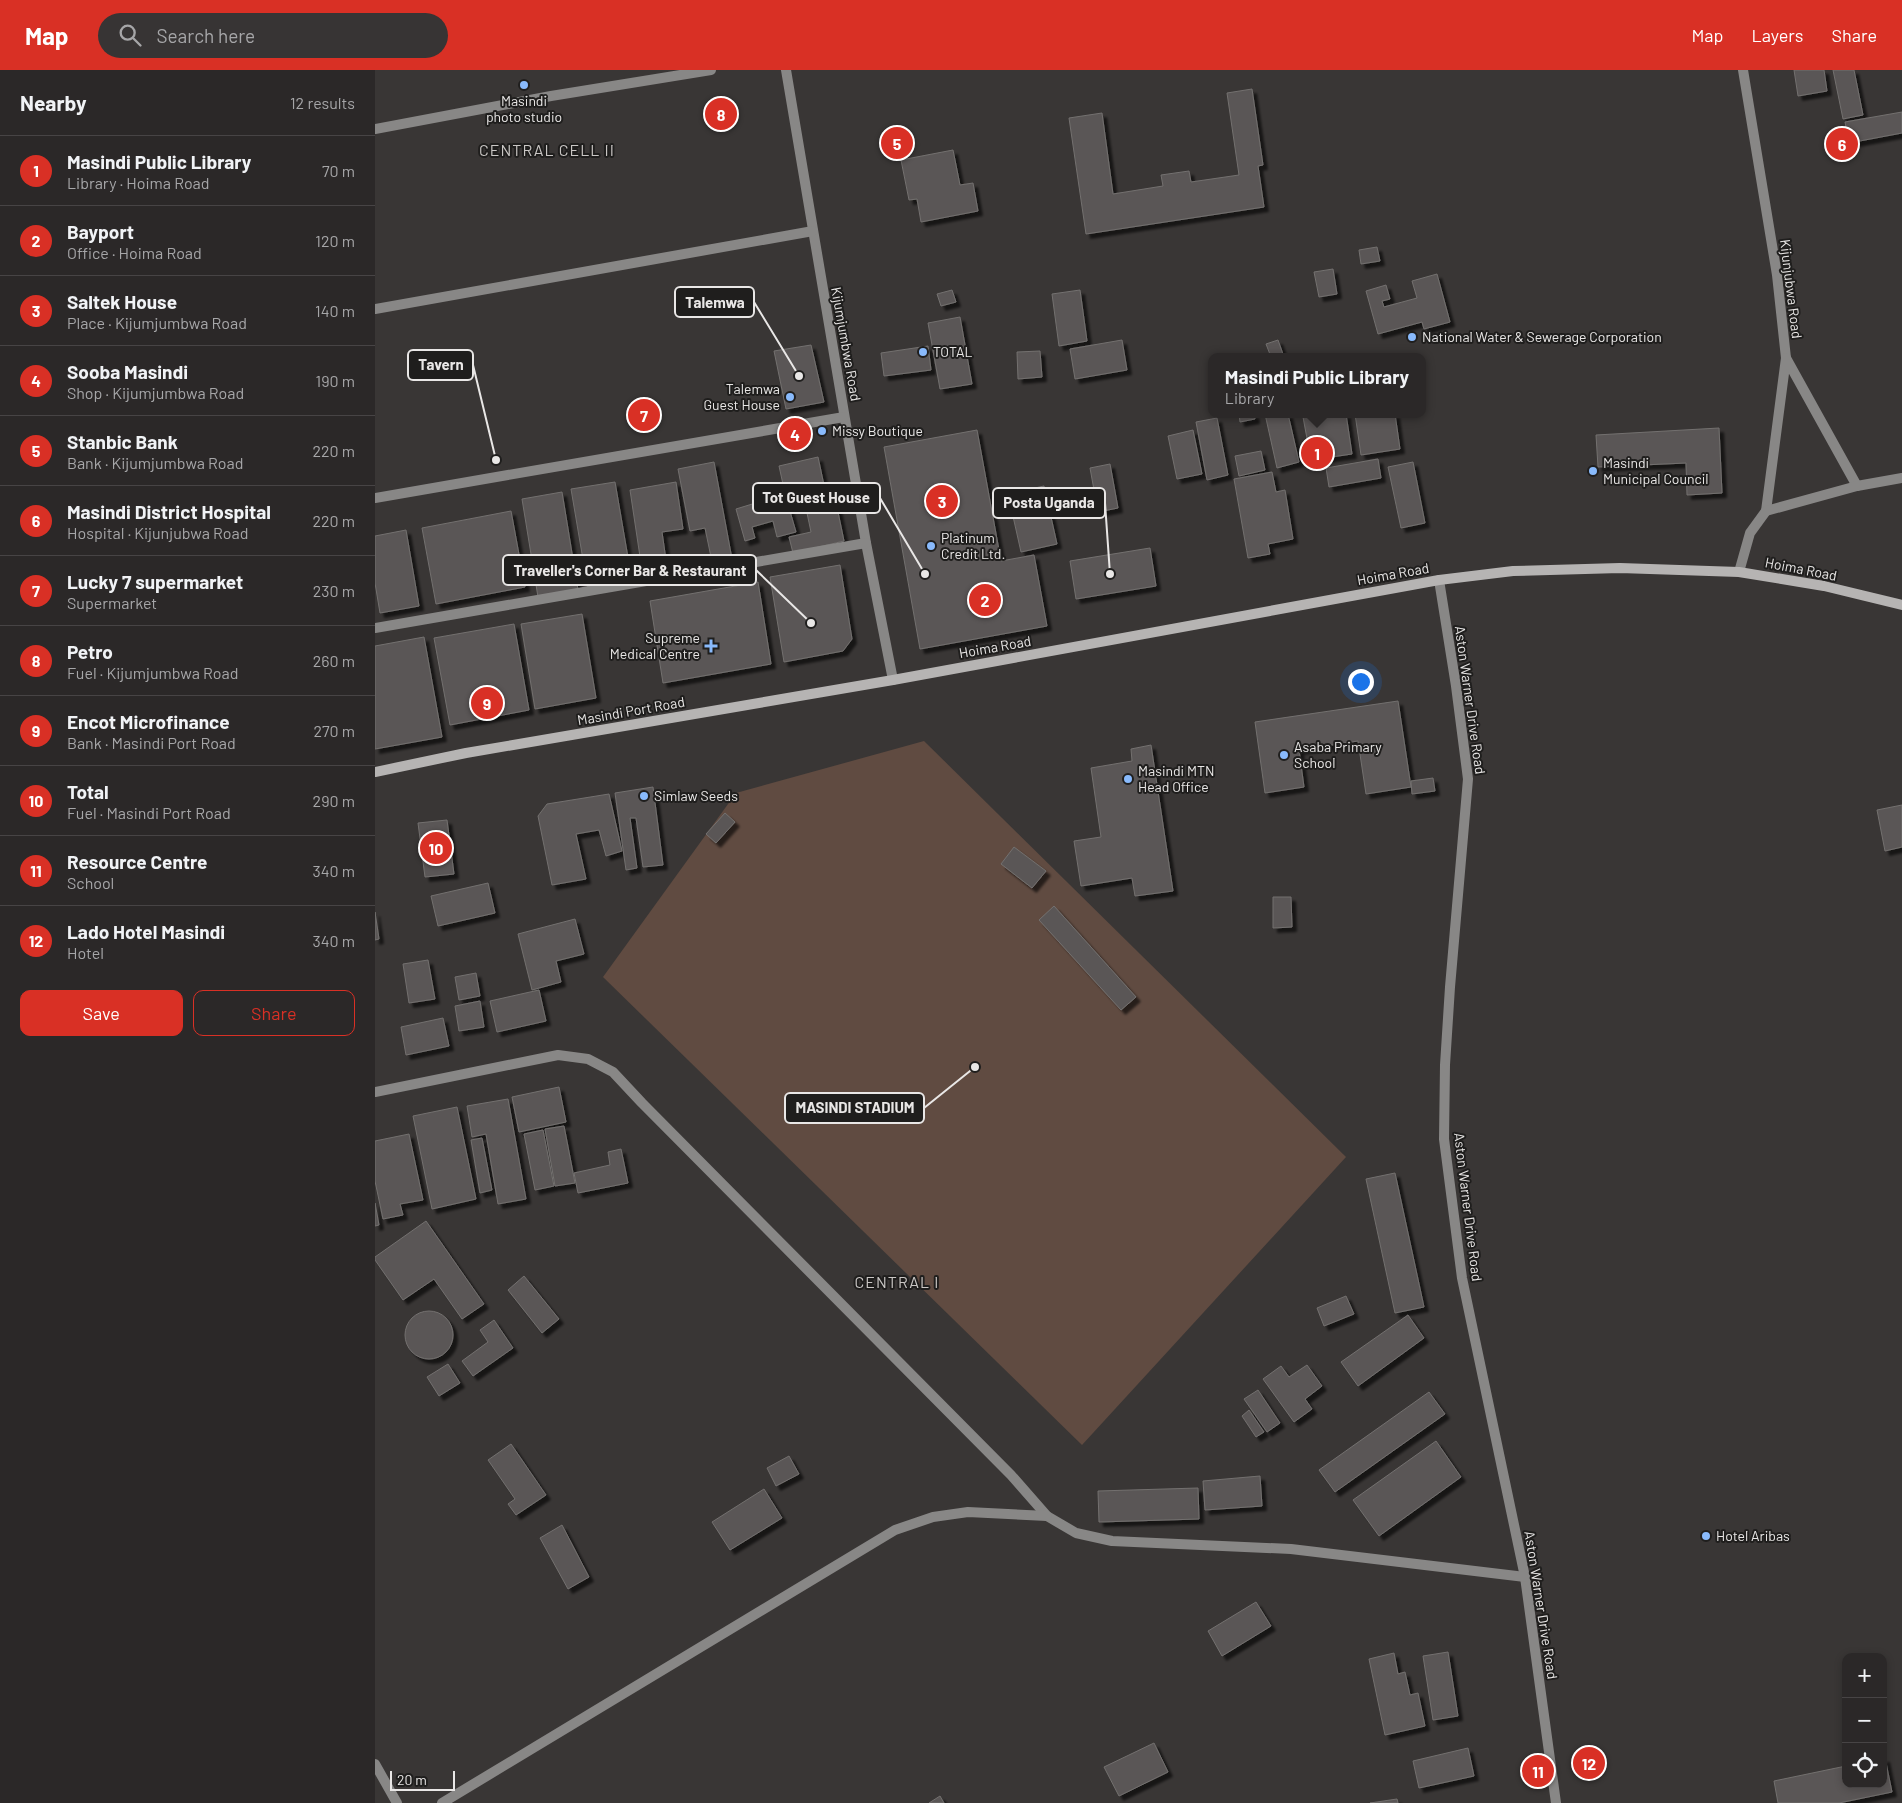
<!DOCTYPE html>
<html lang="en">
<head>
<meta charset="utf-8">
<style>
  :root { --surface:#2b2828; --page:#373434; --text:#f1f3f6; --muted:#a6a6a8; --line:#474445; --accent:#d93025 }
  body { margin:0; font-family:Barlow,sans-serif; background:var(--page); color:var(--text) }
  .controls { position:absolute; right:15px; bottom:15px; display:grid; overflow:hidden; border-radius:10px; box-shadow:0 2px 8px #0003 }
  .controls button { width:45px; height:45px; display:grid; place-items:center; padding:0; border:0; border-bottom:1px solid var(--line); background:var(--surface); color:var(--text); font:25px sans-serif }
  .scale { position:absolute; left:15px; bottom:12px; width:65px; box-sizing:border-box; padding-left:5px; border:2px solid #e9e7e6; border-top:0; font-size:14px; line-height:18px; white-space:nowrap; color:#e9e7e6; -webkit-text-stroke:4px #1f1e1d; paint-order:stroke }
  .you { position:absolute; left:985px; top:611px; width:18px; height:18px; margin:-12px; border:4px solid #fff; border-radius:50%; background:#1a73e8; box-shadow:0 0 0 8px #1a73e833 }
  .badge { display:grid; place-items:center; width:32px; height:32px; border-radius:50%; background:var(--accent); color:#fff; font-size:16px; font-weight:700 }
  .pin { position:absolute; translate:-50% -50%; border:2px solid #fff; box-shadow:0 1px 5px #0006 }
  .popup { position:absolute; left:833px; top:283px; width:218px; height:65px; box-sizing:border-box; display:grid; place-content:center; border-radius:10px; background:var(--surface); filter:drop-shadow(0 1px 4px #0005); font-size:16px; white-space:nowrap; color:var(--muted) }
  .popup b { font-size:19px; color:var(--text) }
  .popup::after { content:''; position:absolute; left:50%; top:100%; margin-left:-10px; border:10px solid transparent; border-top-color:var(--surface) }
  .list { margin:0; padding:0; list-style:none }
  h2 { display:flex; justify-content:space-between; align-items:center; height:65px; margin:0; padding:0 20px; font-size:21px }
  h2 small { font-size:16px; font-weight:400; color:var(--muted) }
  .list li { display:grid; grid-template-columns:32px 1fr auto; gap:15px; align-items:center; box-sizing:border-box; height:70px; padding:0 20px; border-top:1px solid var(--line) }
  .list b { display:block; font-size:19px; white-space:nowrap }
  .list p { margin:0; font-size:16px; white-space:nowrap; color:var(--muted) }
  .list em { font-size:16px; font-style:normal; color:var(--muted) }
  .actions { display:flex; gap:10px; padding:15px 20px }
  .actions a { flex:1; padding:11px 0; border:1px solid var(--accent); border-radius:10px; text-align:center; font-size:18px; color:var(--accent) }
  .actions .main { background:var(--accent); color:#fff }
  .icon { flex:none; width:28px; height:28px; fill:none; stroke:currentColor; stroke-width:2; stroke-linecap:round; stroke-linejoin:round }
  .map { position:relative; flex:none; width:1527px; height:1733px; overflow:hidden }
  header { display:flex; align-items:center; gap:30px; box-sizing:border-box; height:70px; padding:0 25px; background:var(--accent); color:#fff }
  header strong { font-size:24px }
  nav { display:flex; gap:28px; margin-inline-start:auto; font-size:18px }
  .search { width:350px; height:45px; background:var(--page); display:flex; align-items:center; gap:12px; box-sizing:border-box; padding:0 18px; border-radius:28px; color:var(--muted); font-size:19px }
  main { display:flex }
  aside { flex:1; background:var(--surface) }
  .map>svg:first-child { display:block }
  .green { fill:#604b41 }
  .building { fill:#5a5756; stroke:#73706f; filter:url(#shadow) }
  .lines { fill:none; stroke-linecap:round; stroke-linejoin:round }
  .minor { stroke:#888786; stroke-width:10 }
  .secondary { stroke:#b6b4b3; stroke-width:10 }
  .poi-dot { fill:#89bafc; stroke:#1f1e1d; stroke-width:2 }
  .labels { text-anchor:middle; stroke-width:4; stroke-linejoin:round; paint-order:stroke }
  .poi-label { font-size:14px; fill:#e9e7e6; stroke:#1f1e1d; text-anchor:start }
  .street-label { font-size:14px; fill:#e9e7e6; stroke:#1f1e1d }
  .quarter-label { font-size:16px; letter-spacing:1px; fill:#cac7c5; stroke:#1f1e1d }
  .leader { fill:none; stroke:#e9e7e6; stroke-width:2 }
  .callout-dot { fill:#e9e7e6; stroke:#1f1e1d; stroke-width:2 }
  .callout { fill:#1f1e1d; stroke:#e9e7e6; stroke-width:2 }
  .callout-label { font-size:15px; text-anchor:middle; font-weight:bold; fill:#e9e7e6 }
</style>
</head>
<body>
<header>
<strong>Map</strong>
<div class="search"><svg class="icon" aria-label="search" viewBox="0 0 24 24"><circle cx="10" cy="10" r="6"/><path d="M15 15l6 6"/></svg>Search here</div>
<nav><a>Map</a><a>Layers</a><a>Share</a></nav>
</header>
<main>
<aside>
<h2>Nearby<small>12 results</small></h2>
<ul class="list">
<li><span class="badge">1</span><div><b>Masindi Public Library</b><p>Library · Hoima Road</p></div><em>70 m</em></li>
<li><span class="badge">2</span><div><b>Bayport</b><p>Office · Hoima Road</p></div><em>120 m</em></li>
<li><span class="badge">3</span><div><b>Saltek House</b><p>Place · Kijumjumbwa Road</p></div><em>140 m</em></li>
<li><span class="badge">4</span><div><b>Sooba Masindi</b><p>Shop · Kijumjumbwa Road</p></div><em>190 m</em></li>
<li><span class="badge">5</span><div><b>Stanbic Bank</b><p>Bank · Kijumjumbwa Road</p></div><em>220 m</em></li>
<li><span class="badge">6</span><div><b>Masindi District Hospital</b><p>Hospital · Kijunjubwa Road</p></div><em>220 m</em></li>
<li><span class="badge">7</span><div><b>Lucky 7 supermarket</b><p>Supermarket</p></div><em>230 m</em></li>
<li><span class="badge">8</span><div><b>Petro</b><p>Fuel · Kijumjumbwa Road</p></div><em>260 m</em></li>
<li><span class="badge">9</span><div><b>Encot Microfinance</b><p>Bank · Masindi Port Road</p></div><em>270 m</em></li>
<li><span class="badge">10</span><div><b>Total</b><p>Fuel · Masindi Port Road</p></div><em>290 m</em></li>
<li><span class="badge">11</span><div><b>Resource Centre</b><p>School</p></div><em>340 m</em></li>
<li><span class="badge">12</span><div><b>Lado Hotel Masindi</b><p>Hotel</p></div><em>340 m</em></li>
</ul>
<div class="actions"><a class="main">Save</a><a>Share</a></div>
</aside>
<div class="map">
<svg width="1527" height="1733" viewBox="0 0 1527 1733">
  <defs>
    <filter id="shadow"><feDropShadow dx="4.5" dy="4.5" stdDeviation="1" flood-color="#0009"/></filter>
  </defs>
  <rect width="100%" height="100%" fill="#393635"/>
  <path class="green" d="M549,671L971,1087L707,1375L228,907L361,723Z"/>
  <g class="building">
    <path d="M1419,0H1449L1452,21L1423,26Z"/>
    <path d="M1458,0H1479L1488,45L1468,49Z"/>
    <path d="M877,19L888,95L883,96L889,137L711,164L694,48L727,43L738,124L788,116L786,105L814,101L816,112L864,105L852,23Z"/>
    <path d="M1527,42V63L1474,73L1470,52Z"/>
    <path d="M578,80L585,115L598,113L603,141L546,152L542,129L534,130L526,90Z"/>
    <path d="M1002,177L1005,191L986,194L984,180Z"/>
    <path d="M958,199L962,224L944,227L939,202Z"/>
    <path d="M1062,204L1075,252L1049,259L1047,252L1003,264L991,221L1011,215L1015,229L1007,231L1009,237L1042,228L1037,211Z"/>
    <path d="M577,220L581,232L566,236L562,224Z"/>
    <path d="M705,220L712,271L684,276L677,224Z"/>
    <path d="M585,247L597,314L565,319L553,253Z"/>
    <path d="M747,270L752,300L700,309L695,279Z"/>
    <path d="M903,270L909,287H896L891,274Z"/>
    <path d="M436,275L449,332L411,339L399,281Z"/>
    <path d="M553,276L556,300L509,306L506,283Z"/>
    <path d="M665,281L667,307L643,309L642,282Z"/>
    <path d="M864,344H879L880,349L865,352Z"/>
    <path d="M890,344H913L924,392L902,398Z"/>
    <path d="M943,344H971L977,384L936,390L928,347Z"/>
    <path d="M980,344H1020L1025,379L986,385Z"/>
    <path d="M842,348L853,405L832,410L821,352Z"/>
    <path d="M1344,358L1347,423L1312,425L1311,393L1223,397L1221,365Z"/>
    <path d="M602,360L626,491L659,485L672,556L545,579L509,377Z"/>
    <path d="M818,360L827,404L802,409L793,366Z"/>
    <path d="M886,381L890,400L864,406L860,386Z"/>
    <path d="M443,387L450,420L458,418L469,471L418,483L414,467L436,462L428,424L411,428L404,396Z"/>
    <path d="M1003,389L1006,408L954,417L951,398Z"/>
    <path d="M339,392L357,489L337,492L330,458L315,461L303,399Z"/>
    <path d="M1038,392L1050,453L1026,458L1013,397Z"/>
    <path d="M735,394L743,438L723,442L715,398Z"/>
    <path d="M897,402L901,422L910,420L918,469L893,474L895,484L873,488L859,409Z"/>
    <path d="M240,412L257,511L213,519L196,419Z"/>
    <path d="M301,412L308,459L287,462L292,497L267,500L255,420Z"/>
    <path d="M669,416L682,474L646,482L633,424Z"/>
    <path d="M187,422L203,520L163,527L147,429Z"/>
    <path d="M410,424L421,462L402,467L398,451L377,457L380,468L370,471L361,439Z"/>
    <path d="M136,441L150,517L61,534L47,458Z"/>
    <path d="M31,460L44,536L5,543L0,513V466Z"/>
    <path d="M775,478L781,516L701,529L695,491Z"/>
    <path d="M465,495L477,569L468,581L409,592L395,507Z"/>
    <path d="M383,512L396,594L288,613L275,531Z"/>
    <path d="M207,544L221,628L160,639L146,554Z"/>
    <path d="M139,554L154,640L75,655L59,568Z"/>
    <path d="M49,567L67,667L0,679V576Z"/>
    <path d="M1023,631L1036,717L991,724L983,671L924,680L929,717L890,723L880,652Z"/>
    <path d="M776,675L798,821L760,826L757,808L706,816L699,771L726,767L716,698L757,691L756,679Z"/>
    <path d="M1058,708L1060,721L1037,724L1036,711Z"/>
    <path d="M278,717L288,795L268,797L261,748H255L262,798L251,800L240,723Z"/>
    <path d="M234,724L247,781L231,786L224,760L201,764L211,809L177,815L163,746L172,734Z"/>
    <path d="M1527,735V777L1510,781L1502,740Z"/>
    <path d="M350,743L360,752L341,773L331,764Z"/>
    <path d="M72,750L79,804L50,807L43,753Z"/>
    <path d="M639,777L671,801L657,818L626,794Z"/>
    <path d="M113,813L120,843L63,856L56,826Z"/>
    <path d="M898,827H916L917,857L898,858Z"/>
    <path d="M679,836L761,927L746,940L664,850Z"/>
    <path d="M0,842L4,869L0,870Z"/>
    <path d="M200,849L209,884L181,891L186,912L157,920L143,864Z"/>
    <path d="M53,890L60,929L34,933L28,894Z"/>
    <path d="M101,903L105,926L84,930L80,907Z"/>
    <path d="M164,920L171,951L122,962L115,931Z"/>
    <path d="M105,931L109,957L84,961L80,936Z"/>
    <path d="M68,948L74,976L31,985L26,957Z"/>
    <path d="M184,1017L191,1052L144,1062L137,1027Z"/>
    <path d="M133,1029L151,1129L123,1134L111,1064L97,1067L92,1036Z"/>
    <path d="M82,1037L101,1129L57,1139L38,1046Z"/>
    <path d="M189,1056L200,1113L180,1116L170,1059Z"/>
    <path d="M168,1060L179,1116L160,1120L149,1064Z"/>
    <path d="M34,1064L48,1130L25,1134L28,1145L8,1149L0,1111V1071Z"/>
    <path d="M107,1068L117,1120L105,1123L96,1070Z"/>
    <path d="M246,1079L253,1113L203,1123L199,1103L235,1095L233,1082Z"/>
    <path d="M1020,1103L1049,1237L1020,1243L991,1109Z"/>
    <path d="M0,1133L4,1155L0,1156Z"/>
    <path d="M51,1151L109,1234L87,1249L59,1209L28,1230L0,1190V1187Z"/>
    <path d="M149,1206L184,1249L167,1263L133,1220Z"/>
    <path d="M971,1226L979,1244L949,1256L942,1238Z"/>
    <circle cx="54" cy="1265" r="24"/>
    <path d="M1033,1245L1049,1268L983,1316L966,1292Z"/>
    <path d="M119,1250L138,1278L98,1306L87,1291L113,1272L105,1260Z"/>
    <path d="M73,1294L85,1313L64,1326L52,1307Z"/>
    <path d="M932,1295L947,1316L930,1329L937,1339L919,1352L888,1309L906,1296L914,1307Z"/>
    <path d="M883,1320L905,1353L892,1362L869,1329Z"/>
    <path d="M1054,1322L1070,1344L960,1422L944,1400Z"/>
    <path d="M874,1340L889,1362L881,1367L867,1346Z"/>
    <path d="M1061,1371L1086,1407L1004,1466L978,1430Z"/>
    <path d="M136,1374L171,1425L141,1445L133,1434L140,1429L113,1390Z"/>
    <path d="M414,1386L424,1404L401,1416L392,1398Z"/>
    <path d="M885,1406L887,1436L830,1440L828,1411Z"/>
    <path d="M823,1418L824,1449L724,1452L723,1421Z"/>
    <path d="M389,1419L407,1448L355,1480L337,1452Z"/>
    <path d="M187,1455L214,1507L193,1519L165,1468Z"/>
    <path d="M881,1532L896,1556L847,1586L833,1561Z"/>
    <path d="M1073,1582L1083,1646L1058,1650L1048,1586Z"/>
    <path d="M1019,1583L1023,1604L1030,1602L1035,1625L1043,1623L1050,1656L1010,1665L994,1589Z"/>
    <path d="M779,1673L793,1702L744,1726L729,1697Z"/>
    <path d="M1093,1678L1099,1706L1044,1718L1038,1691Z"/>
    <path d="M1508,1688H1510L1517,1722L1464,1733H1403L1399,1711L1471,1696V1714H1508Z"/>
    <path d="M565,1726L569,1733H554Z"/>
    <path d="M1022,1729L1023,1733H995Z"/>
  </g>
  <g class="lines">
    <g class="minor">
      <path d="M411,0L491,473L518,610"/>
      <path d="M1368,0L1402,205L1411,288L1391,441"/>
      <path d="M0,59L176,26L336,0"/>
      <path d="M0,239L438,161"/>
      <path d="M1411,288L1482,416"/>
      <path d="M0,428L469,347"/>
      <path d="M1364,502L1375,463L1391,441L1482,416L1527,408"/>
      <path d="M1064,510L1081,616L1093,709L1075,917L1070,995L1069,1069L1087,1208L1150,1507L1181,1733"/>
      <path d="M0,558L491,473"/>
      <path d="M0,1022L183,985L213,989L238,1002L267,1033L636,1405L672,1446L701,1463L737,1471L916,1479L1150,1507"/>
      <path d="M0,1694L22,1733"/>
      <path d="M67,1733L520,1460L558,1447L593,1442L672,1446"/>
    </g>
    <path class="secondary" d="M0,702L91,683L518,610L1064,510L1138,501L1245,498L1364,502L1449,516L1527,535"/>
  </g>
  <g class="poi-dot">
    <circle cx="149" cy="15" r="5"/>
    <circle cx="1037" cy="267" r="5"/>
    <circle cx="548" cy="282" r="5"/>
    <circle cx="415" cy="327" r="5"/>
    <circle cx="447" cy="361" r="5"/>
    <circle cx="1218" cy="401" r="5"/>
    <circle cx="556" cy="476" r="5"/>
    <path d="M333.5 568.5h5v5h5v5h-5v5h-5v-5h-5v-5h5z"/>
    <circle cx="909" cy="685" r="5"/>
    <circle cx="753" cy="709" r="5"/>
    <circle cx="269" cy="726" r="5"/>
    <circle cx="1331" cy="1466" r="5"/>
  </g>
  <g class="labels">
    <g class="poi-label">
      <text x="149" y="36" text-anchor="middle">Masindi<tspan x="149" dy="16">photo studio</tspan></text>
      <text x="1047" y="272">National Water &amp; Sewerage Corporation</text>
      <text x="558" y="287">TOTAL</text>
      <text x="405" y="324" text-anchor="end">Talemwa<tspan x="405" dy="16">Guest House</tspan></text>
      <text x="457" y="366">Missy Boutique</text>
      <text x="1228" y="398">Masindi<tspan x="1228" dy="16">Municipal Council</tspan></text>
      <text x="566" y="473">Platinum<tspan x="566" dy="16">Credit Ltd.</tspan></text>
      <text x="325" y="573" text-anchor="end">Supreme<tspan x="325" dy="16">Medical Centre</tspan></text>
      <text x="919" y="682">Asaba Primary<tspan x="919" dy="16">School</tspan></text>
      <text x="763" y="706">Masindi MTN<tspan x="763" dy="16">Head Office</tspan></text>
      <text x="279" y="731">Simlaw Seeds</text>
      <text x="1341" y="1471">Hotel Aribas</text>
    </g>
    <g class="street-label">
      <text transform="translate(1416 219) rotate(83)" y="5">Kijunjubwa Road</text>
      <text transform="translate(471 274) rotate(80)" y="5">Kijumjumbwa Road</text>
      <text transform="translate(1426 499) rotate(11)" y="5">Hoima Road</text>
      <text transform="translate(1018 504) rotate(-10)" y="5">Hoima Road</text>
      <text transform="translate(620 577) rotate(-10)" y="5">Hoima Road</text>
      <text transform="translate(1095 630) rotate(82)" y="5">Aston Warner Drive Road</text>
      <text transform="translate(256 641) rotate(-10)" y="5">Masindi Port Road</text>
      <text transform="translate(1093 1137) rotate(83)" y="5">Aston Warner Drive Road</text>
      <text transform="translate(1166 1535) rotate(81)" y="5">Aston Warner Drive Road</text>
    </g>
    <g class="quarter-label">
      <text x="172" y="86">CENTRAL CELL II</text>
      <text x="522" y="1218">CENTRAL I</text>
    </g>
  </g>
  <path class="leader" d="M424 306L379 232M121 390L98 295M550 504L505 428M735 504L730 433M436 553L381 500M600 997L549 1038"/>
  <g class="callout-dot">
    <circle cx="424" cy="306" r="5"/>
    <circle cx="121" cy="390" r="5"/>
    <circle cx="550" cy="504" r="5"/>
    <circle cx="735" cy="504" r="5"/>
    <circle cx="436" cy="553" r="5"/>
    <circle cx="600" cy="997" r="5"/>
  </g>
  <g class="callout">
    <rect x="300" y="217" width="79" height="30" rx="5"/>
    <rect x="33" y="280" width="65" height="30" rx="5"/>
    <rect x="378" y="413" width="127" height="30" rx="5"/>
    <rect x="618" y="418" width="112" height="30" rx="5"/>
    <rect x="128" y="485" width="253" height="30" rx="5"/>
    <rect x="410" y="1023" width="139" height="30" rx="5"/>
  </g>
  <g class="callout-label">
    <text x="340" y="238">Talemwa</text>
    <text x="66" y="300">Tavern</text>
    <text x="441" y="433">Tot Guest House</text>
    <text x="674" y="438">Posta Uganda</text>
    <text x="255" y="506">Traveller's Corner Bar &amp; Restaurant</text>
    <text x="480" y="1043">MASINDI STADIUM</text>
  </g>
</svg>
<div class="controls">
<button>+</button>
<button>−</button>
<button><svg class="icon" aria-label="locate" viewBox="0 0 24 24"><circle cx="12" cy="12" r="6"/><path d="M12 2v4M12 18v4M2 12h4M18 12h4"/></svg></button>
</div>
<div class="scale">20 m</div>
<div class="you"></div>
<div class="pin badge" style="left:942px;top:383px">1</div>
<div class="popup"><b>Masindi Public Library</b>Library</div>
<div class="pin badge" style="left:610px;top:530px">2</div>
<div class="pin badge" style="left:567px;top:431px">3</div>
<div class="pin badge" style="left:420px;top:364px">4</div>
<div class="pin badge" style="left:522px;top:73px">5</div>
<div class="pin badge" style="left:1467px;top:74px">6</div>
<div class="pin badge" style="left:269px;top:345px">7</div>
<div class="pin badge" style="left:346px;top:44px">8</div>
<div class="pin badge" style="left:112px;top:633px">9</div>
<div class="pin badge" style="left:61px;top:778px">10</div>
<div class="pin badge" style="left:1163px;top:1701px">11</div>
<div class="pin badge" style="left:1214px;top:1693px">12</div>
</div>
</main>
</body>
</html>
